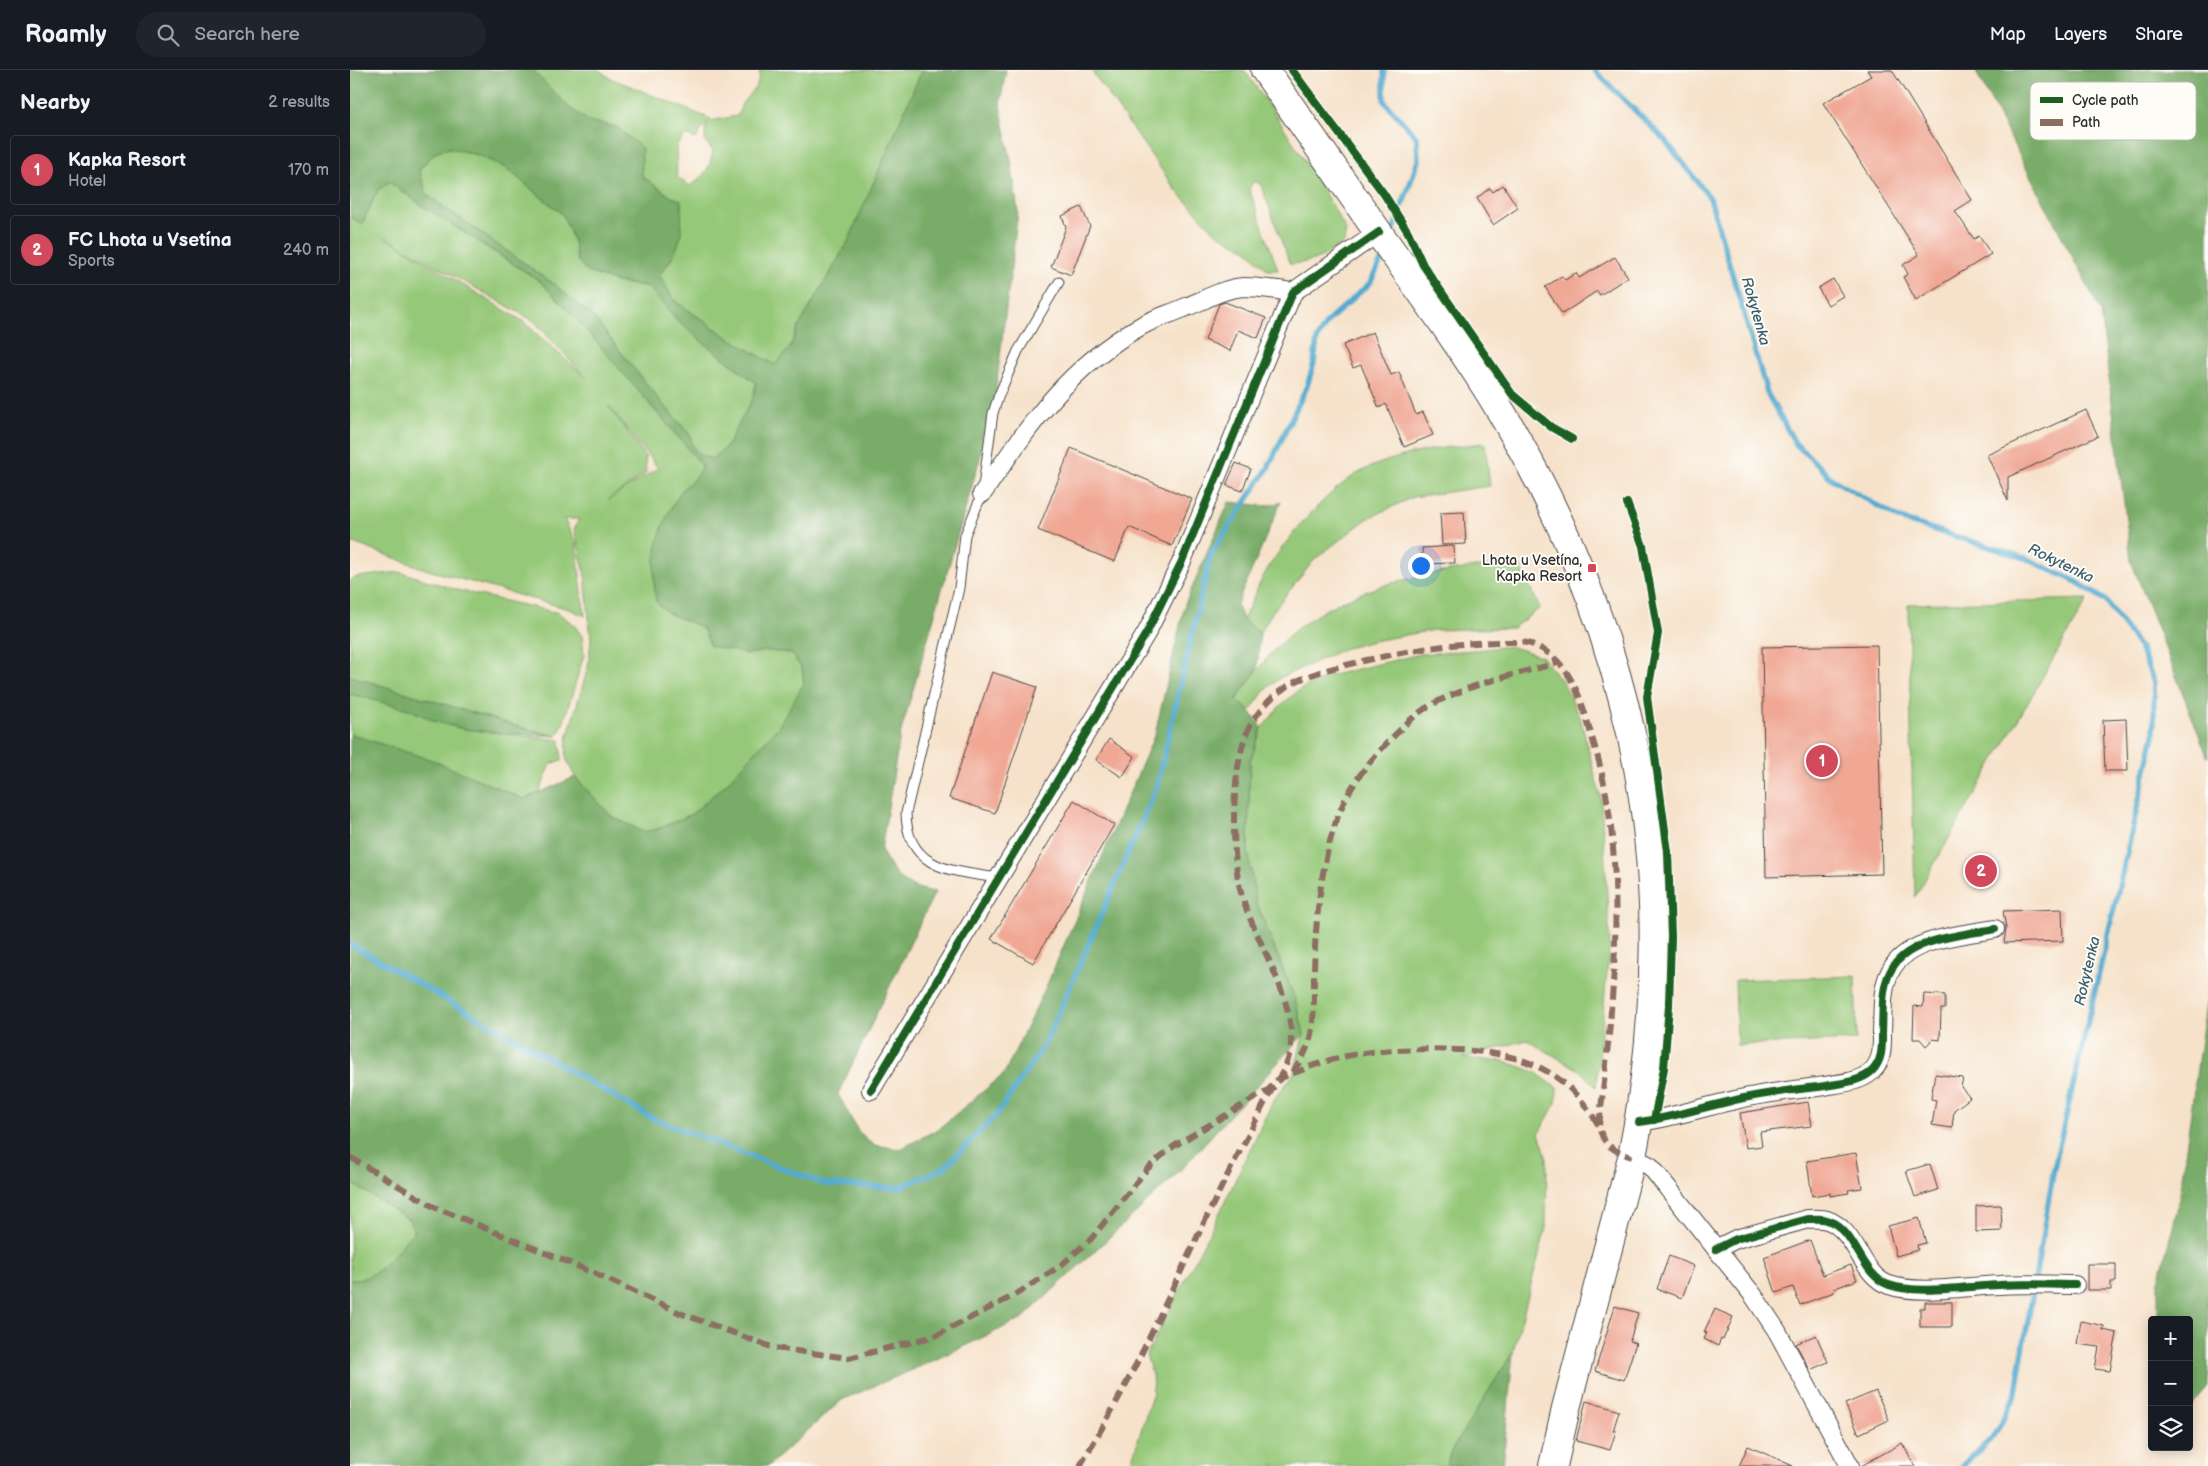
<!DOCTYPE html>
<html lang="en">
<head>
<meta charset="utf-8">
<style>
  :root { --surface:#171b24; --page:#20242c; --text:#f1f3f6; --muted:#9ea1a6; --line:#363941; --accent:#d1495b }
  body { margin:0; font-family:"Balsamiq Sans",sans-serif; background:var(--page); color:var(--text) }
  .controls { position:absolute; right:15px; bottom:15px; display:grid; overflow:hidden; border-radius:5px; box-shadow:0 2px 12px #0003 }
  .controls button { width:45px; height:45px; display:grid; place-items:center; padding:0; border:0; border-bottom:1px solid var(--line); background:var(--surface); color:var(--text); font:25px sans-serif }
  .you { position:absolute; left:1070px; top:495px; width:18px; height:18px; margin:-12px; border:4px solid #fff; border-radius:50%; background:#1a73e8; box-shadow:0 0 0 8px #1a73e833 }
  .badge { display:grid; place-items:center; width:32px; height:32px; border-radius:50%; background:var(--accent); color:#fff; font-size:16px; font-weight:700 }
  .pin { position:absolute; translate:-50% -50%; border:2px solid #fff; box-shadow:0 1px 5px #0006 }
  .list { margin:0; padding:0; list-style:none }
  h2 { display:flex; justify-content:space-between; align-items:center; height:65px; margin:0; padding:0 20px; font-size:21px }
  h2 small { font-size:16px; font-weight:400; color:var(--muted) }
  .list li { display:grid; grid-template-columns:32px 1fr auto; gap:15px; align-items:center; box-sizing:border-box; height:70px; margin:0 10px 10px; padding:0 10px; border:1px solid var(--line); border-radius:5px }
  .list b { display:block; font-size:19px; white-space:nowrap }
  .list p { margin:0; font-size:16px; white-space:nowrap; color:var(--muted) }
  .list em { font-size:16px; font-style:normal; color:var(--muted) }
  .icon { flex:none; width:28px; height:28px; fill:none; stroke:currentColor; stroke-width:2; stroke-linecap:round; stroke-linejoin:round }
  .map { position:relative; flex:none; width:1858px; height:1396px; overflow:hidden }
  header { display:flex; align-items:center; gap:30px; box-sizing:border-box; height:70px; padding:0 25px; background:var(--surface); border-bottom:1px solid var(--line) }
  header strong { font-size:24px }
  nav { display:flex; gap:28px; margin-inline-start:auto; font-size:18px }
  .search { width:350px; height:45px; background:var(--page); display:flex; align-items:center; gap:12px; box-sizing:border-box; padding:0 18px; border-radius:28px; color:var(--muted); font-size:19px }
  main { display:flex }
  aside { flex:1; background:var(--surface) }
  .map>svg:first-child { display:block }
  .green { fill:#95c878; stroke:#607a52; fill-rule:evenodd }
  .forest { fill:#78ac68; stroke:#526c4a; fill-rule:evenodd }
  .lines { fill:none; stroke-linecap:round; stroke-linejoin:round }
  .stream { stroke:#53abd0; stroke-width:5.5 }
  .building { fill:#f0a794 }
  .lane-casing { stroke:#494643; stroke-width:11 }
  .street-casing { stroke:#494643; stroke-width:20 }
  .primary-casing { stroke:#494643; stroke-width:30 }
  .lane { stroke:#fff; stroke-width:9 }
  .street { stroke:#fff; stroke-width:18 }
  .primary { stroke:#fff; stroke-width:28 }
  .quiet { stroke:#8d6e63; stroke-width:6; stroke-dasharray:12 6; stroke-linecap:butt }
  .cycleway-casing { stroke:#fdfcf7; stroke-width:11 }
  .cycleway { stroke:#1b5e20; stroke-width:8 }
  .poi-dot { fill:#d1495b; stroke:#fdfcf7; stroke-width:2 }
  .labels { text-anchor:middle; stroke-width:4; stroke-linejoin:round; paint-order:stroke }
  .poi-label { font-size:14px; fill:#2b2b2b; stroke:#fdfcf7; text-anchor:end }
  .water-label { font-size:15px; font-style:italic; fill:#3b5e6d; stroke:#fdfcf7 }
  .key { fill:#fdfcf7; stroke:#bebdba; stroke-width:1 }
  .key-label { font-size:14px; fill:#2b2b2b }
</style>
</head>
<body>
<header>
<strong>Roamly</strong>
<div class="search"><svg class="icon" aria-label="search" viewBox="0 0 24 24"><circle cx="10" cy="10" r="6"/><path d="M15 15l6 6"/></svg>Search here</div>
<nav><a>Map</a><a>Layers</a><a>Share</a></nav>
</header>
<main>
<aside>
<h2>Nearby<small>2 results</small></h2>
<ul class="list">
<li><span class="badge">1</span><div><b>Kapka Resort</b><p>Hotel</p></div><em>170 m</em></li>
<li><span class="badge">2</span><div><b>FC Lhota u Vsetína</b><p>Sports</p></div><em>240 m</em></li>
</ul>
</aside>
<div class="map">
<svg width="1858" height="1396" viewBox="0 0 1858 1396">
  <rect width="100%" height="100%" fill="#fdfcf7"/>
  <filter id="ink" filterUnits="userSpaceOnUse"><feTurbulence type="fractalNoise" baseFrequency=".02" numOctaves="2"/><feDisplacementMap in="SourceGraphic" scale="10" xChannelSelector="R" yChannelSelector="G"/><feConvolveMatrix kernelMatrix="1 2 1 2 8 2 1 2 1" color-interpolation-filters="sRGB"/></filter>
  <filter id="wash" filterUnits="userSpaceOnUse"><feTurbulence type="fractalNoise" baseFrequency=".0096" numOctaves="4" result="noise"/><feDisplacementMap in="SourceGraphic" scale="20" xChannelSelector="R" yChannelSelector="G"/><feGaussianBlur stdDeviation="1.12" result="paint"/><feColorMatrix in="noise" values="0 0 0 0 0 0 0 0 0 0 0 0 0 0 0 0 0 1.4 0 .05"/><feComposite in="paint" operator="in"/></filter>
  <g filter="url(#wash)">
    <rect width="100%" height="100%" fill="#f6e2ca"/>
    <g class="green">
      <path d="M184,0H249L260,8L361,49L360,51L387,46C391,41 390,35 394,31C404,18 409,18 410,0H572L498,172L448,258L440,278L425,295L379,268L325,231L309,205L324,186L320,126L292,106L267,57L238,51L220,38L185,3ZM358,53L355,60V71L363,81C359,100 355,105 340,116L327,107L326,76L336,65L346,69L352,59Z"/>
      <path d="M741,0H894C931,51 965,105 996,160L994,172C973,187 966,192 940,194L911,115L904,111L899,119L928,200H918L897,180L867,164L825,119Z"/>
      <path d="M101,78L128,85L156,98L213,145L224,172L227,190C255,210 263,214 297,216L325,248L355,274L407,313L403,328L377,376L361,389L349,385L342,375L340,365L306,326L243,247L77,125L69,101C79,88 84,80 101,78Z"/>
      <path d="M39,112L74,137L190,211L232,255L352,395C348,407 342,412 333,419L318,543L344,554L397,584L416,581L441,583L452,599L454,614L429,656L376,714L342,744L308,759L293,762L261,746L225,707L216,688L217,669L238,597L241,570L235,504L224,459L229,449H214L226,474L235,546L219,539L78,500L0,472V147L12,153L28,120ZM35,167L184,251L236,308L174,252ZM258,335L308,398L258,430L296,403L295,386Z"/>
      <path d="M1135,373L1140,416L1063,427L1017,449L965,489L923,541L910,563L893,550C902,532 909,512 920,495C940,464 983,414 1016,399C1054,382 1094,377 1135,373Z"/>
      <path d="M1169,493L1190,538L1163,558L1084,560L1023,571L993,579L930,608L915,620L900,641L886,631C899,611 913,591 930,574C978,526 1047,508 1113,499C1131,496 1150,496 1169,493Z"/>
      <path d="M50,502L111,521L209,543L224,555L232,566L234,585L213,654L207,666L170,657L0,606V510L7,507Z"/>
      <path d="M1738,529L1565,827L1558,534Z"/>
      <path d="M1159,576L1191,586L1213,612L1230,647L1251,729L1260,871L1246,1017L1229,1000L1177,970L1113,988L1154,991L1185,1002L1207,1018L1206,1033L1189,1063L1197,1088L1196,1158L1163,1282L1100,1383L1097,1396H780L803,1322L802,1303L796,1286L871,1140L924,1029L943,1005L954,964L945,929L906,832L898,781L900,691L912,658L930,636L949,620L979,606L1070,584L1136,579Z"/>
      <path d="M0,624L59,639L87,652L114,659L210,670L212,690L201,694L189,723L174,729L83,691L0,664Z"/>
      <path d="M1505,906L1507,970L1387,975L1385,910Z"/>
      <path d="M0,1112L60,1150L64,1161C48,1179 27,1213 0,1210Z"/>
    </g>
    <g class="forest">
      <path d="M0,0H184L185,3L220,38L238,51L267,57L292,78V106L319,126L331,130C332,168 334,173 309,205L325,231L379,268L425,295L440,278L448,258L498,172L572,0H656L650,35L661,90L668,142L643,343L550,665L531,780C547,808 551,816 585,822L488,1024L508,1061L524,1075L550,1079L588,1059L654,1004L696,917L805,664L835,534L879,432L916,436L931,432L887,534L893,550L910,563L907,600L886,630L900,641L912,658L900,691L898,781L906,832L945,929L954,964L825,1106L672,1249L576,1294L492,1330L418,1396H0V1210C27,1212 48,1179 64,1161L60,1150L0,1112V664L82,690L174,729L225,707L261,746L293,762L308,759L342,744L376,714L429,656L454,613L452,599L441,583L416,581L397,584L360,576L354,560L344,554L318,543L306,532C301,497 305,466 323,435C326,430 329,423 333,419C341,410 348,408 352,395L232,255L190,211L74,137L39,112L28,120L12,154L0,147ZM100,78L128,85L156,98L213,145L224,172L227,190L237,202L267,212L297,216L325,248L355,274L406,313L403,328L377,376L362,389L349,385L342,375L340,365L306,326L243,247L204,214L77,125L69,100C79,88 84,80 100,78Z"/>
      <path d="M1625,0H1858V688L1781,491L1751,242Z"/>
      <path d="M0,606L170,657L207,666L162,664L114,659L87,652L59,639L0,624Z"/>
      <path d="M1858,919V1317L1839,1340V1250H1808V1214L1828,1136Z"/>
      <path d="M1163,1282L1153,1396H1097L1100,1383Z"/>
    </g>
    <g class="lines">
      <g class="stream">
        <path d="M1034,0V31L1067,68L1068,91L1041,167"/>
        <path d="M1244,0L1315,70L1360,128L1417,323L1445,373L1482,409L1550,449L1675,488L1727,512L1755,530L1790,578L1804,612V665L1704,1098L1665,1327L1644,1366L1612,1396"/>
        <path d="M0,874L304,1049L474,1114L548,1118L594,1098L648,1043L696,972L806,719L861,484L918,398L957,316L964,293L967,269L978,251L1020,213L1034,185"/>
      </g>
    </g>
    <g id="blocks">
      <g class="building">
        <path d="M1517,0H1542L1622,130L1605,141L1624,169L1629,166L1641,184L1566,230L1553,207L1558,204L1553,195L1569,185L1473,33L1521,6Z"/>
        <path d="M1153,115L1168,138L1143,155L1127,128L1140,118L1143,122Z"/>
        <path d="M731,137L740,156L721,205L701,197L716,157L712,146Z"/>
        <path d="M1265,187L1278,207L1250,225L1247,221L1212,244L1195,217L1212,206L1215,210L1226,203L1229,208Z"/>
        <path d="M1483,209L1493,226L1478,235L1468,218Z"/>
        <path d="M875,232L916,248L908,268L888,260L880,281L855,270L869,234Z"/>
        <path d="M1023,262L1041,305L1049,302L1066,345L1073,342L1083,365L1054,377L1036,334L1029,338L1011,295L1003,298L993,275Z"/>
        <path d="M1736,340L1748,366L1658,407V431L1637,385Z"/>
        <path d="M721,378L842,429L822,476L779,457L765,491H763L688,460Z"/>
        <path d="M886,393L901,399L892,421L876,415Z"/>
        <path d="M1114,442L1116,474L1092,475L1090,443Z"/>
        <path d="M1104,476L1105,493L1073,494L1072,478Z"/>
        <path d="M1527,575L1532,804L1416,807L1412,577Z"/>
        <path d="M642,602L687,617L645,743L599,728Z"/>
        <path d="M1776,649L1778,701H1755L1753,650Z"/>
        <path d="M759,669L785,687L772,707L746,690Z"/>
        <path d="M724,730L764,755L683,893L641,869Z"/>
        <path d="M1712,839L1713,871L1654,873L1656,858L1653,841Z"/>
        <path d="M1574,924L1595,925V939H1591L1590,970L1583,969L1576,976L1570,969H1563L1564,936L1573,937Z"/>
        <path d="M1585,1004L1613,1008L1611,1017L1620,1028L1604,1040L1602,1058L1582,1055L1586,1030L1581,1029Z"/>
        <path d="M1458,1032L1462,1056L1410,1062L1412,1076L1396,1078L1390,1043Z"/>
        <path d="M1506,1083L1512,1118L1498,1120L1499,1123L1480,1126V1123L1462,1126L1457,1091Z"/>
        <path d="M1580,1094L1588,1120L1565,1127L1556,1101Z"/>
        <path d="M1651,1135L1652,1161L1626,1162V1136Z"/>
        <path d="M1569,1148L1576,1173L1567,1175L1568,1180L1546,1186L1538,1156Z"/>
        <path d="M1460,1170L1473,1205L1501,1195L1507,1210L1483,1219L1484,1222L1450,1235L1443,1217L1426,1223L1414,1187Z"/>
        <path d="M1319,1186L1344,1196L1332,1228L1307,1219Z"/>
        <path d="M1737,1194H1766V1212H1761V1220H1737Z"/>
        <path d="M1575,1232H1602V1257H1570V1238H1575Z"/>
        <path d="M1265,1236L1288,1243L1280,1271L1286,1273L1274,1310L1245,1301Z"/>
        <path d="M1365,1239L1383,1247L1373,1270L1371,1269L1368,1276L1354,1269L1357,1263L1354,1262Z"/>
        <path d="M1731,1251L1754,1256L1753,1260L1767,1263L1760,1301L1745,1299L1749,1277L1727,1274Z"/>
        <path d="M1466,1265L1478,1292L1460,1300L1446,1274Z"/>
        <path d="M1526,1321L1539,1350L1509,1364L1495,1334Z"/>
        <path d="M1236,1331L1269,1341L1263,1361H1266L1260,1380L1226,1371Z"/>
        <path d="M1552,1373L1565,1396H1511L1547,1376Z"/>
        <path d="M1398,1376L1443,1396H1389Z"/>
      </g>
    </g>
  </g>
  <g filter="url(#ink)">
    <use href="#blocks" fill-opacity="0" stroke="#494643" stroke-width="1"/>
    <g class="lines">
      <g class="lane-casing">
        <path id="lane" d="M648,808C603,801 557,800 556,743L609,518L615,465L632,424L643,343L649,325L668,281L709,212"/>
      </g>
      <g class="street-casing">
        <g id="street">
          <path d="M632,424C678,357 718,297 791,256C805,248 821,244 836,237C855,230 874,218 894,217C910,217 927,220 943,222"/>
          <path d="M521,1020L797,562L832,491L943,222L1029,162"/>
          <path d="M1289,1052C1321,1048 1350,1038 1381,1031C1412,1023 1444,1020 1475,1016C1491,1013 1510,1012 1522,1001C1533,990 1532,976 1532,962C1533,944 1531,919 1540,902C1556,868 1613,865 1645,859"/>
          <path d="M1282,1087L1300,1096L1305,1102L1403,1225L1427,1261L1500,1396"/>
          <path d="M1366,1179L1386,1169L1458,1149C1464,1149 1471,1148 1477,1150C1507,1160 1510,1205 1539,1215C1567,1225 1619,1216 1649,1215C1674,1213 1700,1215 1725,1215"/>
        </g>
      </g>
      <g class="primary-casing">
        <path id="primary" d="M915,0C953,54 990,108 1028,162C1071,222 1115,281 1153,345C1291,580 1335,820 1282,1087L1216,1338L1203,1396"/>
      </g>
      <use href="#lane" class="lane"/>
      <use href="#street" class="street"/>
      <use href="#primary" class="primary"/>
      <g class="quiet">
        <path d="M942,1002C969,972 963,936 964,898C966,845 972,775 996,728C1008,705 1024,686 1042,668C1055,655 1067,642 1083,634C1122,613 1166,604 1208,593"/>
        <path d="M0,1087L84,1137L244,1203L330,1243L424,1278L499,1288L585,1266L665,1225L710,1196L741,1169L797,1099L809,1088L824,1076L918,1020C976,967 909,885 892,826C880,787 881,697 898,660C907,641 924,623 943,613C966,601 992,596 1017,590C1063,580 1107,572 1154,572C1163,572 1175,571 1184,575C1224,592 1233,637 1244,674C1280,792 1263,935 1249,1056C1253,1076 1264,1081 1282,1087"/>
        <path d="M730,1396C745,1370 761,1343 775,1316C818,1233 854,1147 899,1064C904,1054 923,1014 930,1009C936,1005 945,1003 952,1000C1001,979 1054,978 1107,980C1172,983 1215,998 1249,1056"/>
      </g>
      <g class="cycleway-casing">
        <g id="cycleway">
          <path d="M942,0L1034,124L1058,162L1073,195L1162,324L1201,357L1222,369"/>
          <path d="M1277,433L1293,476L1308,563L1297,627L1318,782L1321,866L1319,936L1314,998L1304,1050"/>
          <path d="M521,1020L797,562L832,491L943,222L1029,162"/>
          <path d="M1289,1052C1321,1048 1350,1038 1381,1031C1412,1023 1444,1020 1475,1016C1491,1013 1510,1012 1522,1001C1533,990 1532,976 1532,962C1533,944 1531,919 1540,902C1556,868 1613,865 1645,859"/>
          <path d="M1366,1179L1386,1169L1458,1149C1464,1149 1471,1148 1477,1150C1507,1160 1510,1205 1539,1215C1567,1225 1619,1216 1649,1215C1674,1213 1700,1215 1725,1215"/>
        </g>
      </g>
      <use href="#cycleway" class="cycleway"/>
    </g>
  </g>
  <rect class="poi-dot" x="1237" y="493" width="10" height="10" rx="2.5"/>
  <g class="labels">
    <g class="poi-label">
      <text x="1232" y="495">Lhota u Vsetína,<tspan x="1232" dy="16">Kapka Resort</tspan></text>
    </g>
    <g class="water-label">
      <text transform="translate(1406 241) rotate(74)" y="5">Rokytenka</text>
      <text transform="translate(1711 493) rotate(26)" y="5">Rokytenka</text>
      <text transform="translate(1737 901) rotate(-77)" y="5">Rokytenka</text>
    </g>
  </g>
  <rect x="1680" y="12" width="166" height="58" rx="8" class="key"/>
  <rect x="1690" y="27" width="23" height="6" fill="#1b5e20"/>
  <rect x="1690" y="49" width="23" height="7" fill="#8d6e63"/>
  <g class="key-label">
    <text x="1722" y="35">Cycle path</text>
    <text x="1722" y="57">Path</text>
  </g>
</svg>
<div class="controls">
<button>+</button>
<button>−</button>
<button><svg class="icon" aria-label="layers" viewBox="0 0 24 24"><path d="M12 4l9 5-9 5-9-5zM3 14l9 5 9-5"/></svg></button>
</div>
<div class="you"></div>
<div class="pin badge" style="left:1472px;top:691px">1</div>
<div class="pin badge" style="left:1631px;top:801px">2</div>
</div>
</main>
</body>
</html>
